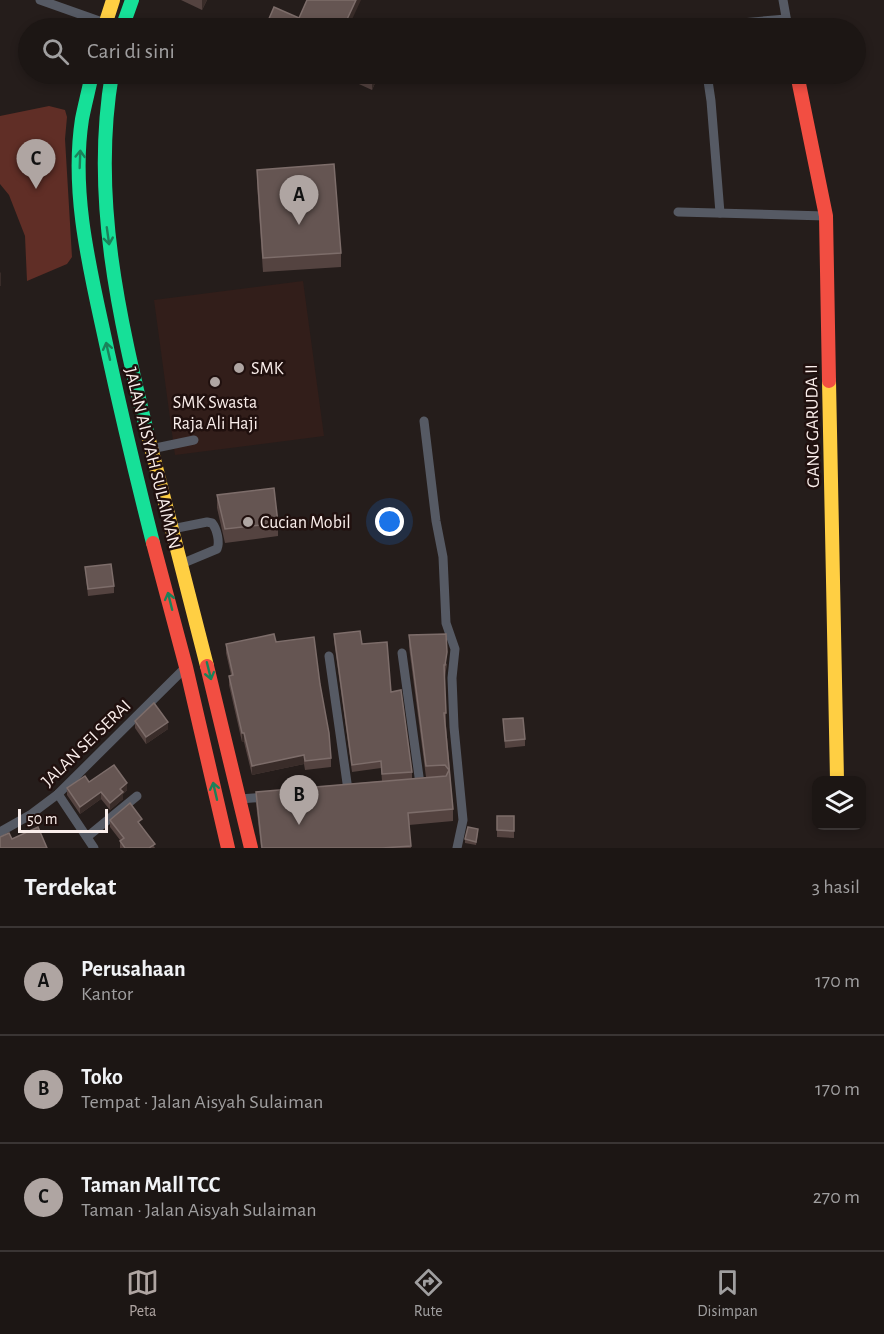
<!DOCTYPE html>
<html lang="id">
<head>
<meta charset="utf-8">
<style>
  :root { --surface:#1c1614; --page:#251f1d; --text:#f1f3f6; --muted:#a09fa0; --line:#3a3534; --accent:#afa5a2 }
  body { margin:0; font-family:"Alegreya Sans",sans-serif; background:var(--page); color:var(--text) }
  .controls { position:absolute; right:18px; bottom:18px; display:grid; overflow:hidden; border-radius:12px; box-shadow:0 3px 9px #0003 }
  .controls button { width:54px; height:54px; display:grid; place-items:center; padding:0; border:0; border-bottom:2px solid var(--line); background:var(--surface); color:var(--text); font:30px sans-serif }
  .scale { position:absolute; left:18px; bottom:15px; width:90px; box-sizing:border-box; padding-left:6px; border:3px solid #faeeeb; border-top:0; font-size:16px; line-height:21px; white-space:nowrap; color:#faeeeb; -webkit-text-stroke:4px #20100e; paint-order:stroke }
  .you { position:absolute; left:390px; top:522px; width:21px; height:21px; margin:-15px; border:4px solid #fff; border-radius:50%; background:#1a73e8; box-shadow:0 0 0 9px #1a73e833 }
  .badge { display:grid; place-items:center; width:39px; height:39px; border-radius:50%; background:var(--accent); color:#111; font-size:20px; font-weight:700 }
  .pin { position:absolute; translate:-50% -50px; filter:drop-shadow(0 2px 3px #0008) }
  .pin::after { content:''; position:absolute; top:32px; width:21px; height:18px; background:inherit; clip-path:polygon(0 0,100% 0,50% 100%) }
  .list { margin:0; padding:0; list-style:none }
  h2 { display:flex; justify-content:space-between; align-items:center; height:78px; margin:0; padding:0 24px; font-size:26px }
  h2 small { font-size:20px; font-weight:400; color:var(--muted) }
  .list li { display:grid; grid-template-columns:39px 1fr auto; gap:18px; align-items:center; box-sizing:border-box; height:108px; padding:0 24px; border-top:2px solid var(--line) }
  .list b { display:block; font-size:22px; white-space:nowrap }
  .list p { margin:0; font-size:20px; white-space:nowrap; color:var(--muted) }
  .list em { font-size:20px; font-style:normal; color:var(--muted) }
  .icon { flex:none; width:33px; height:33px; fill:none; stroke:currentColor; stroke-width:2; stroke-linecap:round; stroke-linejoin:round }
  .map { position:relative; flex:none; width:884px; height:848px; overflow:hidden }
  .search { position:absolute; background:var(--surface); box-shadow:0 3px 9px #0003; left:18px; right:18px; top:18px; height:66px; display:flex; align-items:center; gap:15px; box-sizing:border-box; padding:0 21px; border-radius:33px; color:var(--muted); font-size:22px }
  .sheet { height:402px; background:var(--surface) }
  nav { display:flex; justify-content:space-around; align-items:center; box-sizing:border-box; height:84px; border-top:2px solid var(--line); background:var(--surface); font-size:16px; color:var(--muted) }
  nav a { display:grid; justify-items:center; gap:3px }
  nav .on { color:var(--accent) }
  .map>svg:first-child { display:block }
  .built { fill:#321e1a }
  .green { fill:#602e26 }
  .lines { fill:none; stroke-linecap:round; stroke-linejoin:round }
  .street { stroke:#565a64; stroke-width:9 }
  .fast { stroke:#16e098; stroke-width:14 }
  .slow { stroke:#ffcf43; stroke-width:14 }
  .jam { stroke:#f24e42; stroke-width:14 }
  .wall { fill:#544340 }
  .shaded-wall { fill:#392c29 }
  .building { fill:#655552; stroke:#7d6d6a; stroke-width:1.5 }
  .oneway { stroke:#1a825a }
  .poi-dot { fill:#afa5a2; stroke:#20100e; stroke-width:2 }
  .labels { text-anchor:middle; stroke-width:5; stroke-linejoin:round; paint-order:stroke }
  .poi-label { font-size:18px; fill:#faeeeb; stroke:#20100e; text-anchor:start }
  .street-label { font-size:18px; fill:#faeeeb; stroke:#20100e }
</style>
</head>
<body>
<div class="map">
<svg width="884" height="848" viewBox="0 0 884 848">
  <rect width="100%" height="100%" fill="#251d1b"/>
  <path class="built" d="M303,281L324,436L175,455L154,300Z"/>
  <path class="green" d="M49,106L65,110L67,117L65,139L72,257L67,264L27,281L25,236L9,195L0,184V116Z"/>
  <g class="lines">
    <g class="street">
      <path d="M40,0L105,23"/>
      <path d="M783,0L788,28"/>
      <path d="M704,28L707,26L786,19"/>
      <path d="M707,74L711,101L720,213"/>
      <path d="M678,212L826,216"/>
      <path d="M424,421L436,521L443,557L446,623L455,649L452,678L454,727L463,820L457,848"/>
      <path d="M151,449L194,440"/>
      <path d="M172,529L207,522L212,523C217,529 220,542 217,549L181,564"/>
      <path d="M402,653L420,784"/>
      <path d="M329,656L348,790"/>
      <path d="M58,794L94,848"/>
      <path d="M240,799L268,797"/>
      <path d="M0,832L30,815L58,794L186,667"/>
      <path d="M87,837L137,796"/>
    </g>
    <g class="fast">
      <path d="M122,28L132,0"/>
      <path d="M92,74C89,89 85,104 82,119C70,197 92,277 108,353C122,417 137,480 153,543"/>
      <path d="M112,74C91,197 119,317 148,436"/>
    </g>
    <g class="slow">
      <path d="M104,28L113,0"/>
      <path d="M829,381L837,780"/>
      <path d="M148,436L207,666"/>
    </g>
    <g class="jam">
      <path d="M797,74L826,216L829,381"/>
      <path d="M153,543L186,667L228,848"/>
      <path d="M207,666L251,848"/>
    </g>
  </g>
  <g class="wall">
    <path d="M181,0H207L202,10Z"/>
    <path d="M337,74H379L372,90Z"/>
    <path d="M257,170L341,253V267L263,272L257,183Z"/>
    <path d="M217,495L278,523V536L225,543L217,508Z"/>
    <path d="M85,567L114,586V593L88,596Z"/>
    <path d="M334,634L362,644L391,692L412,772V779L382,781L381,768L352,772L334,641Z"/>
    <path d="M409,635L447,664L445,677H444L446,713V725L453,809V821L409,825L411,848H261L256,804V792L426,777L409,647Z"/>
    <path d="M276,642L320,684L331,758V767L305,770L304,764L252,775L244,742H242L229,685V676L231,675L226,653V644Z"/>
    <path d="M503,719L525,739V746L505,748Z"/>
    <path d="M135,721L168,729L146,744L135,728Z"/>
    <path d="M89,782L127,790L123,794V799L110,810L101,799L80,814L67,795V788Z"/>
    <path d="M497,816H514V838L497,837Z"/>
    <path d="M110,820L142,826L155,848H120V840L110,827Z"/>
    <path d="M478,833L476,845L465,843V839Z"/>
  </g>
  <g class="shaded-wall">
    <path d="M202,0H207L202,10Z"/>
    <path d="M356,0H361L348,28H343Z"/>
    <path d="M374,74H379L372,90V78Z"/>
    <path d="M1,272V286H0V273Z"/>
    <path d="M168,722V729L146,744V737Z"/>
    <rect x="242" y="733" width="2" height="9"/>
    <path d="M304,755V764L252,775V766Z"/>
    <path d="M127,783V790L123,794V799L110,810V803L120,789Z"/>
    <path d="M101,792V799L80,814V807Z"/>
  </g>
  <g class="building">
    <path d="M307,0H356L343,28H265L274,7L299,18Z"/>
    <path d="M362,74H374L372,78Z"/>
    <path d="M334,164L341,253L263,258L257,170Z"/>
    <path d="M274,488L278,523L225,529L217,495Z"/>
    <path d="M111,564L114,586L88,589L85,567Z"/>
    <path d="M360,631L362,644L387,642L391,692L401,690L412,772L382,774L381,761L352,765L334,634Z"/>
    <path d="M274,634L276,642L314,637L320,684L329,733L331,758L305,761L304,755L252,766L244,733H242L229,676L233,675L226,644Z"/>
    <path d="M446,634L447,652L445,665H444L446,713H444L453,809L408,813L411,846L382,848H262L256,792L446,776L449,770L445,765L426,766L409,635Z"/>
    <path d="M154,703L168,722L146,737L135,721Z"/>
    <path d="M523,718L525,739L505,741L503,719Z"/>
    <path d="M114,765L127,783L120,789L123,792L110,803L101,792L80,807L67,788L85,776L89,782Z"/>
    <path d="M130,803L142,819L138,822L155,844L149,848H125L120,841L124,838L110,820Z"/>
    <path d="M497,816H514V831L497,830Z"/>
    <path d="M38,827L47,848H0V837L9,833L12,839Z"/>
    <path d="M468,827L478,829L476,842L465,839Z"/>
  </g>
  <defs><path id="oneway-shaft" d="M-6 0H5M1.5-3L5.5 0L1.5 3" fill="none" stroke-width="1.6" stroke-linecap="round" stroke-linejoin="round" transform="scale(1.5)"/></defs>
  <g class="oneway">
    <use href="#oneway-shaft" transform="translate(80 159) rotate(-88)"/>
    <use href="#oneway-shaft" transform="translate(108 236) rotate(82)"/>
    <use href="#oneway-shaft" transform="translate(108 351) rotate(-103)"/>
    <use href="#oneway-shaft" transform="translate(170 601) rotate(-104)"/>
    <use href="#oneway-shaft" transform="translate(209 671) rotate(76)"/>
    <use href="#oneway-shaft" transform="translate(215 791) rotate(-103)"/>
  </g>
  <g class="poi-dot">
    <circle cx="239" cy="368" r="6"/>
    <circle cx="215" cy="382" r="6"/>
    <circle cx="248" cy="522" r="6"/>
  </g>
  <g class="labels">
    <g class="poi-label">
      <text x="251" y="374">SMK</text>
      <text x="215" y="408" text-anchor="middle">SMK Swasta<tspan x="215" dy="21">Raja Ali Haji</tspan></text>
      <text x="260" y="528">Cucian Mobil</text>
    </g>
    <g class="street-label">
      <text transform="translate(812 426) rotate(-91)" y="6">GANG GARUDA II</text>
      <text transform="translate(153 458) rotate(76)" y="6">JALAN AISYAH SULAIMAN</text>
      <text transform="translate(86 743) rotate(-44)" y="6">JALAN SEI SERAI</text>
    </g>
  </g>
</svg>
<div class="controls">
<button><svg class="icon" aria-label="layers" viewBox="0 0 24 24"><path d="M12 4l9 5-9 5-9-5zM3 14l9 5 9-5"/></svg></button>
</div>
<div class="scale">50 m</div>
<div class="you"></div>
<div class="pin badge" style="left:299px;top:225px">A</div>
<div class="pin badge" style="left:299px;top:825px">B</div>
<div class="pin badge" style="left:36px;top:189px">C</div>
<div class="search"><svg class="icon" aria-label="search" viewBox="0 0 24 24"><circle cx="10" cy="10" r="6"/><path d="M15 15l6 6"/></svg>Cari di sini</div>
</div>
<section class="sheet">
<h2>Terdekat<small>3 hasil</small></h2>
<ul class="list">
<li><span class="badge">A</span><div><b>Perusahaan</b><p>Kantor</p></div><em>170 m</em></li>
<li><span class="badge">B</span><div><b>Toko</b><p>Tempat · Jalan Aisyah Sulaiman</p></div><em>170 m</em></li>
<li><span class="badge">C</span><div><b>Taman Mall TCC</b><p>Taman · Jalan Aisyah Sulaiman</p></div><em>270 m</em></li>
</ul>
</section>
<nav>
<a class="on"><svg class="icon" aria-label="map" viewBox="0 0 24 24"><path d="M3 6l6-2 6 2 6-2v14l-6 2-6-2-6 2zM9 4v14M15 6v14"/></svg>Peta</a>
<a><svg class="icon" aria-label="directions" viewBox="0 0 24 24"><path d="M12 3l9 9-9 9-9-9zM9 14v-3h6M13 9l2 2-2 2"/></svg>Rute</a>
<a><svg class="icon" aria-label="saved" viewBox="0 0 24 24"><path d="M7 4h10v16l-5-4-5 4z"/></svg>Disimpan</a>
</nav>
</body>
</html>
